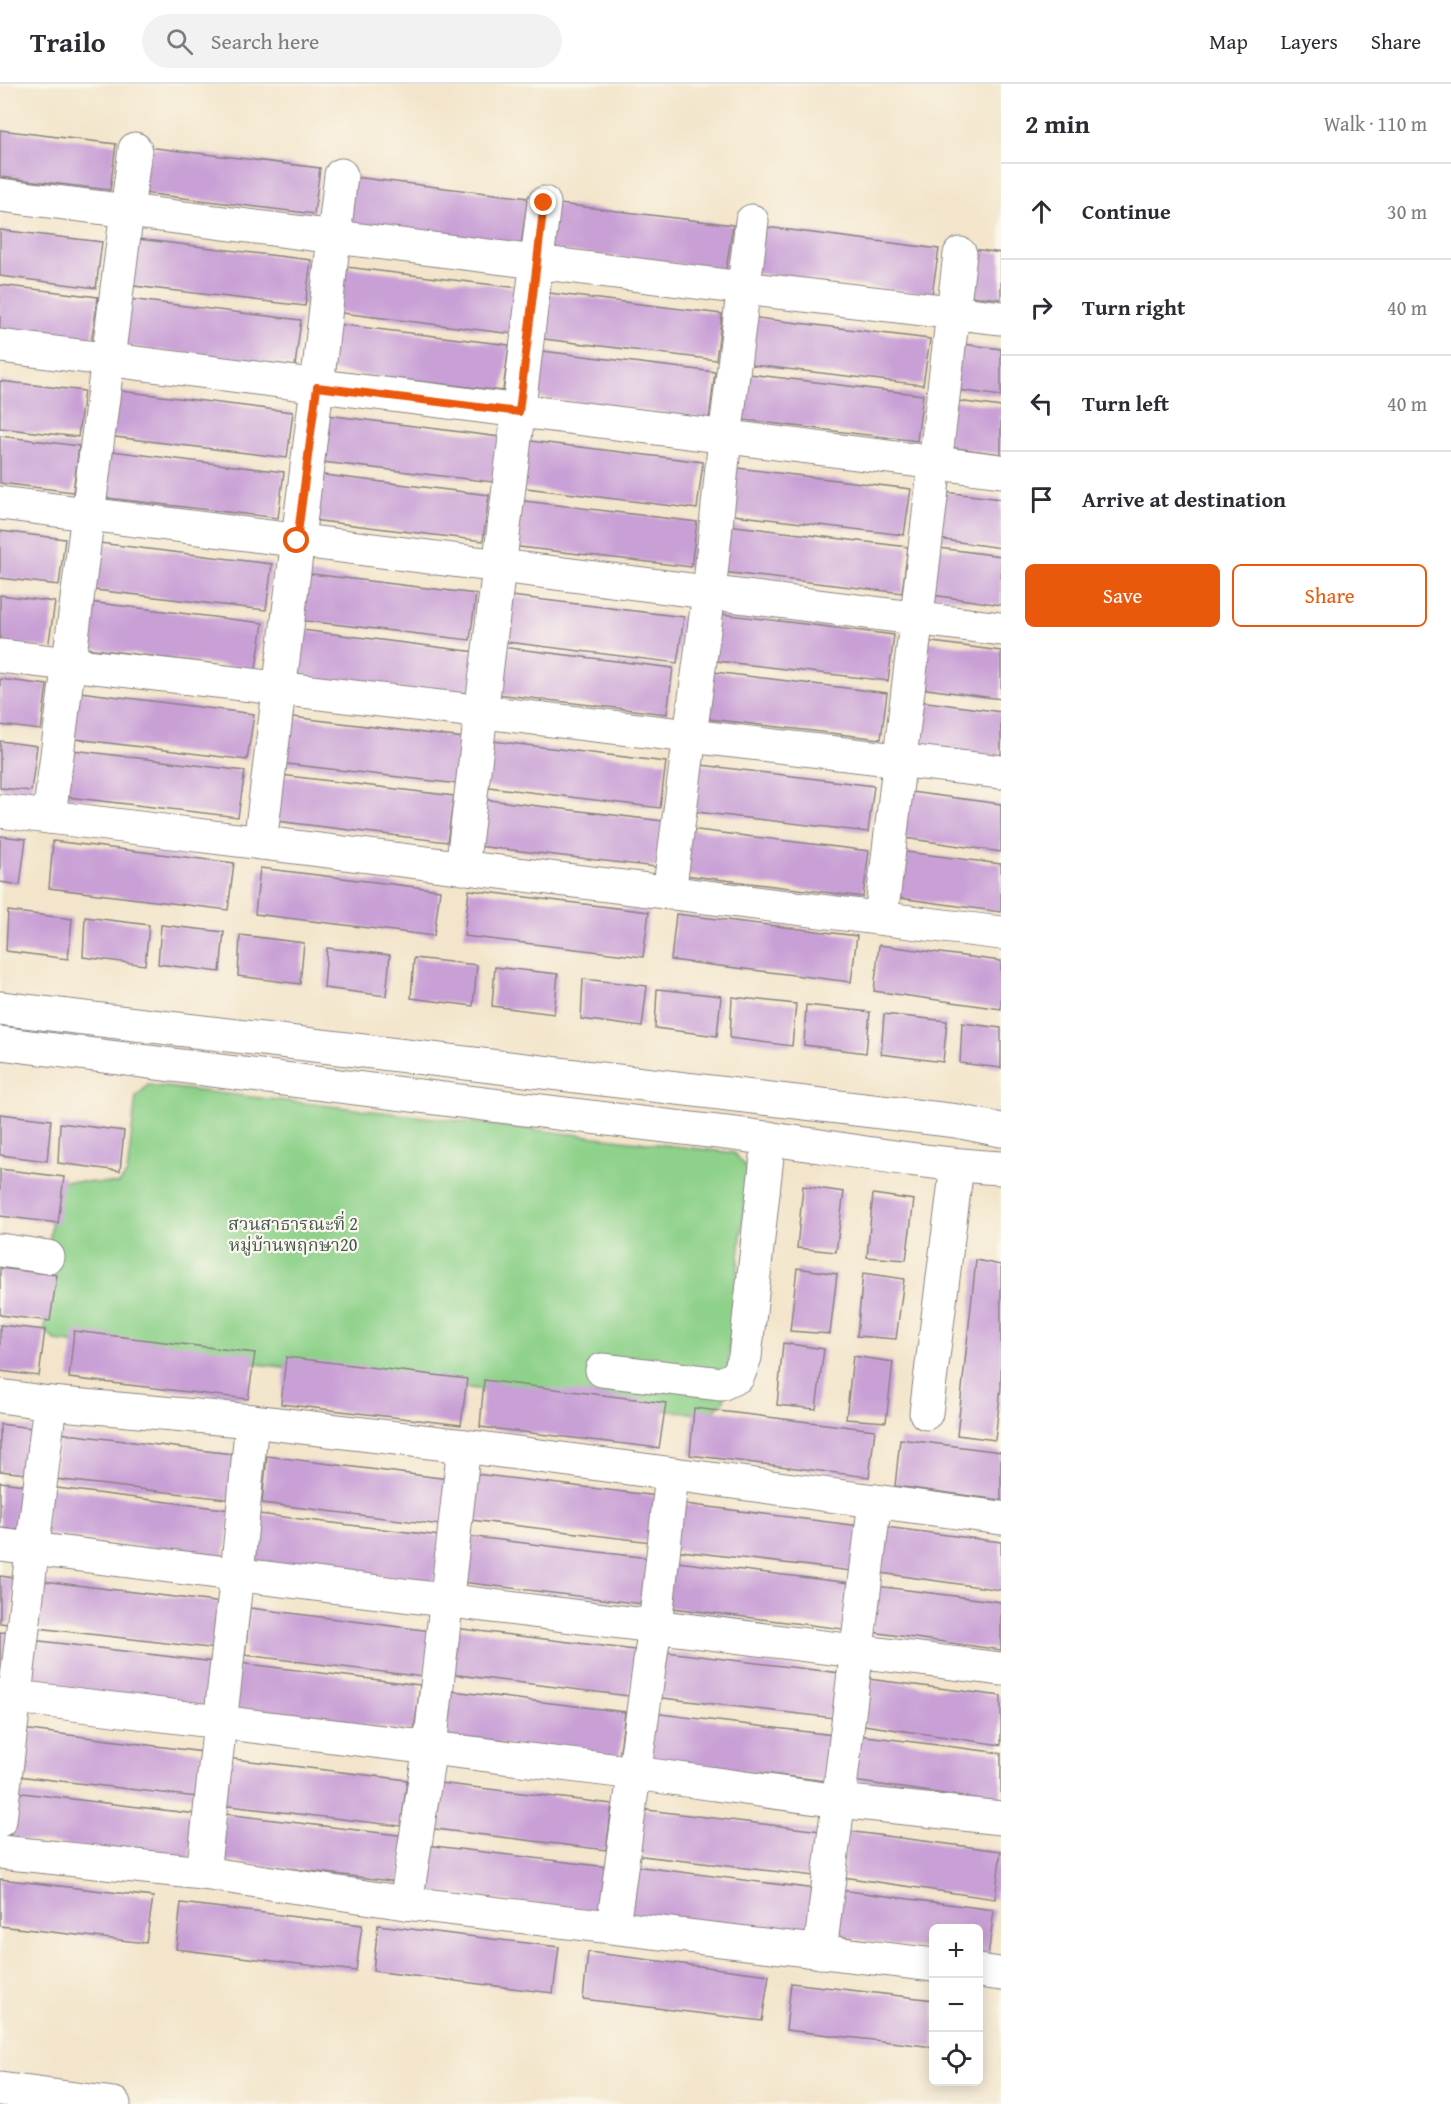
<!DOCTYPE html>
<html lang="en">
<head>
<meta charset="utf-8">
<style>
  :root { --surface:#fff; --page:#f2f2f3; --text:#2b2b33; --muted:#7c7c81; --line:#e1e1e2; --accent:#ea580c }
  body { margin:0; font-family:"Gentium Book Plus","Noto Serif Thai",serif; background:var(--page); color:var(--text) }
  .controls { position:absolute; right:18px; bottom:18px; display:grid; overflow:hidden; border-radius:9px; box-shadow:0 3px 15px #0003 }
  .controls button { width:54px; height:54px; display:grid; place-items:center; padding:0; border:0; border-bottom:2px solid var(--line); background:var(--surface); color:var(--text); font:30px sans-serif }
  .stop { position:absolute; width:18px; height:18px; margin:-14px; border:4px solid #ea580c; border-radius:50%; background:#fff }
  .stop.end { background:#ea580c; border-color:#fff; box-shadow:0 2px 6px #0008 }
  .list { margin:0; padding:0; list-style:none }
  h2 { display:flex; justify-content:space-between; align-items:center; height:78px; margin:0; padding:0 24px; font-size:26px }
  h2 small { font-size:20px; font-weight:400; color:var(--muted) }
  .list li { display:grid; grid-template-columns:39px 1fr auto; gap:18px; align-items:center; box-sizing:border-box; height:96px; padding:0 24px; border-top:2px solid var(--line) }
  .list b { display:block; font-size:22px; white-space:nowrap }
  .list em { font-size:20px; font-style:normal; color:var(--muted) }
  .actions { display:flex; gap:12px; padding:18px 24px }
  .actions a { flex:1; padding:14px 0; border:2px solid var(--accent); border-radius:9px; text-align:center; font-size:21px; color:var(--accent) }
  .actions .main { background:var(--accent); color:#fff }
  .icon { flex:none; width:33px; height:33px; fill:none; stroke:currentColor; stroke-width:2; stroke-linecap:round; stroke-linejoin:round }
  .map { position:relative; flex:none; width:1001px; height:2020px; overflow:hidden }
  header { display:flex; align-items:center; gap:36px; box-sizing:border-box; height:84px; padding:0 30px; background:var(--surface); border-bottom:2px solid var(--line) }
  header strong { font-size:28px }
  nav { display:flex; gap:33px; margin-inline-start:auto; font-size:21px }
  .search { width:420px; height:54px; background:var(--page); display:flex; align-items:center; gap:15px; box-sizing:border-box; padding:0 21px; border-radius:33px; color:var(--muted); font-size:22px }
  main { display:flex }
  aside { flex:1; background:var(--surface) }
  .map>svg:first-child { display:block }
  .green { fill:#8ed18a; stroke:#587a62; stroke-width:1.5 }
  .building { fill:#c9a0d6 }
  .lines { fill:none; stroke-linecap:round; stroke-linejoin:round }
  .minor-casing { stroke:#8a8483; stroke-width:35 }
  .minor { stroke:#fff; stroke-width:33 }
  .route { stroke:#ea580c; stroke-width:8 }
  .labels { text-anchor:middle; stroke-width:4.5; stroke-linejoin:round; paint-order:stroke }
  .park-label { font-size:18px; fill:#425753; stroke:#fbf7ec }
</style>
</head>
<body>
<header>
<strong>Trailo</strong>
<div class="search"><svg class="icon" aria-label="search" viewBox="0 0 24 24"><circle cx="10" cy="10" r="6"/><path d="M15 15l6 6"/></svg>Search here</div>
<nav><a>Map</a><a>Layers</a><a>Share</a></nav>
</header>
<main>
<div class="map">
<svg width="1001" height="2020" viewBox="0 0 1001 2020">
  <rect width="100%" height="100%" fill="#fbf7ec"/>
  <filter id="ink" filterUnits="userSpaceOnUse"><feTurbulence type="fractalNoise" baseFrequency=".0167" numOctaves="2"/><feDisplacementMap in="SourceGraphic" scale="12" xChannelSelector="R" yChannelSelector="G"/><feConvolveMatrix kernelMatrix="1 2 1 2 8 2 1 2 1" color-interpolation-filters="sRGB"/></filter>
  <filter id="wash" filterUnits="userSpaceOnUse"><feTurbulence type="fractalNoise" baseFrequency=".008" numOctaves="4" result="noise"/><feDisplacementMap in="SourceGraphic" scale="24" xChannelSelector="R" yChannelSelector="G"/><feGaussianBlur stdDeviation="1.35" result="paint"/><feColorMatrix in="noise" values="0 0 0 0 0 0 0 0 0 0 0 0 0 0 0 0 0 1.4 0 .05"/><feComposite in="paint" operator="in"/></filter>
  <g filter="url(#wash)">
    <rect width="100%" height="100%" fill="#f3e5cb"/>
    <path class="green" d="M148,1001L734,1069L748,1085L724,1317L708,1331L55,1257L45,1246L48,1173L55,1105L66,1097L119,1100L127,1090L136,1013Z"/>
    <g id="blocks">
      <g class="building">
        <path d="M0,46L116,60L110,106L0,93Z"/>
        <path d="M139,62L320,84L314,130L135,108Z"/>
        <path d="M346,92L528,114L521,160L342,139Z"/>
        <path d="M551,119L733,141L726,186L547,165Z"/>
        <path d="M758,142L939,165L932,210L754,189Z"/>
        <path d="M0,146L102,158L96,204L0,192Z"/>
        <path d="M130,154L311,176L305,222L125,201Z"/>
        <path d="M966,164L1001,169V215L961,211Z"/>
        <path d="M338,182L520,204L513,250L334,228Z"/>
        <path d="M0,201L98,213L91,259L0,248Z"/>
        <path d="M541,208L722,230L716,276L536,254Z"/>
        <path d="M120,214L301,236L295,282L115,261Z"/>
        <path d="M749,233L930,255L923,301L744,280Z"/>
        <path d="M327,239L509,261L503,307L323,286Z"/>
        <path d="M956,259L1001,265V312L951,305Z"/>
        <path d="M534,266L715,288L709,334L529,312Z"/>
        <path d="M741,289L923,311L917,357L737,335Z"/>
        <path d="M0,297L84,307L78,353L0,344Z"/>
        <path d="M112,306L293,328L287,374L107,352Z"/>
        <path d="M951,316L1001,323V370L947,363Z"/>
        <path d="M319,330L500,353L493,398L314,377Z"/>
        <path d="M0,352L79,362L73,408L0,399Z"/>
        <path d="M522,356L703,378L697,425L518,403Z"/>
        <path d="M103,366L284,388L278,434L99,413Z"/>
        <path d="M729,383L911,405L904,451L725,430Z"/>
        <path d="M308,389L489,411L483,457L304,435Z"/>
        <path d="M936,407L1001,415V464L931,454Z"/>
        <path d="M516,416L697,438L691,483L511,462Z"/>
        <path d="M727,441L908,463L902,509L722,488Z"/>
        <path d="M0,447L65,455L59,501L0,494Z"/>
        <path d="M91,458L272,480L266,526L87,505Z"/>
        <path d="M931,463L1001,472V521L926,510Z"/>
        <path d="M295,488L476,510L470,556L290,535Z"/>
        <path d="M0,511L55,518L48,564L0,559Z"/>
        <path d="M503,511L684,533L677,579L498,557Z"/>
        <path d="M81,517L263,539L256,585L77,563Z"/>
        <path d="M713,529L894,551L888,597L708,576Z"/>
        <path d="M294,545L476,568L470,614L290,592Z"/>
        <path d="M917,556L1001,567V615L912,603Z"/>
        <path d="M492,562L673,584L667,630L488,609Z"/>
        <path d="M706,587L887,609L881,655L701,634Z"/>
        <path d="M0,595L47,601L41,646L0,641Z"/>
        <path d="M72,607L254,630L247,676L68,654Z"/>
        <path d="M912,616L1001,628V676L907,663Z"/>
        <path d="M284,632L464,654L458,700L279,679Z"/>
        <path d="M485,656L666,678L660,724L481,702Z"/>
        <path d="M0,657L37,662L31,707L0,704Z"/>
        <path d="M64,665L245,687L238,733L59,712Z"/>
        <path d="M693,680L874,702L868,748L688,727Z"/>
        <path d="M272,690L454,712L447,758L268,736Z"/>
        <path d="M903,707L1001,720V768L898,753Z"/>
        <path d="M481,715L663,737L656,783L477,762Z"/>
        <path d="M689,745L869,767L863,813L684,791Z"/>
        <path d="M0,752L26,755L20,801L0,798Z"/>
        <path d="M53,757L234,779L228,826L49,804Z"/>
        <path d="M898,767L1001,780V828L893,813Z"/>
        <path d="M260,784L440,806L434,852L255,830Z"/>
        <path d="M469,806L649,828L643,873L464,852Z"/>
        <path d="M8,827L72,835L68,875L6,867Z"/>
        <path d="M676,830L857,852L851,898L671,876Z"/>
        <path d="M85,833L149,841L145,881L83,873Z"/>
        <path d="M161,841L224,848L220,888L158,880Z"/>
        <path d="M240,851L304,859L300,900L238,892Z"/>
        <path d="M879,861L1001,877V925L874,907Z"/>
        <path d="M327,864L390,871L386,912L324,904Z"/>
        <path d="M414,874L477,881L473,922L411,914Z"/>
        <path d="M495,883L558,890L554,930L492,922Z"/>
        <path d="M583,895L647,902L642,943L581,935Z"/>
        <path d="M657,905L721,912L717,952L655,944Z"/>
        <path d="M732,913L796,920L792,962L730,954Z"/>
        <path d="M806,921L870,928L866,969L804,961Z"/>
        <path d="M884,930L947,937L943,978L881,970Z"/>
        <path d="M962,939L1001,944V984L960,979Z"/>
        <path d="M0,1030L51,1036L47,1077L0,1071Z"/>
        <path d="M60,1039L124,1047L120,1087L58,1079Z"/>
        <path d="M0,1085L64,1093L58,1139L0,1132Z"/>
        <path d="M803,1102L844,1108L836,1168L797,1164Z"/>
        <path d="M873,1110L914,1116L906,1176L867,1173Z"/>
        <path d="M976,1176L1001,1181V1303L995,1356L957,1351Z"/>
        <path d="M0,1184L57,1191L50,1237L0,1231Z"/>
        <path d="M797,1184L837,1190L830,1250L790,1247Z"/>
        <path d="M863,1189L904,1195L896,1255L857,1252Z"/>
        <path d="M0,1241L45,1246L39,1292L0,1287Z"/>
        <path d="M74,1247L255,1269L248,1315L69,1294Z"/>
        <path d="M783,1259L824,1265L816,1325L777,1321Z"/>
        <path d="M853,1272L893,1278L886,1338L846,1335Z"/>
        <path d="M286,1273L467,1295L461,1341L281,1320Z"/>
        <path d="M484,1296L666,1319L659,1364L480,1343Z"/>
        <path d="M694,1324L875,1346L869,1393L690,1371Z"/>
        <path d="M0,1340L32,1344L26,1390L0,1387Z"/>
        <path d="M59,1349L240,1371L234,1416L55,1395Z"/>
        <path d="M900,1355L1001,1368V1416L895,1402Z"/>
        <path d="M267,1372L448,1395L441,1441L262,1419Z"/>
        <path d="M476,1390L657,1412L651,1458L471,1436Z"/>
        <path d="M0,1398L25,1401L19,1446L0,1444Z"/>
        <path d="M49,1403L231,1426L224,1472L45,1450Z"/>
        <path d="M677,1419L859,1442L852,1487L673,1466Z"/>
        <path d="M259,1430L440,1452L434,1499L255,1477Z"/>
        <path d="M885,1443L1001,1458V1506L881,1489Z"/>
        <path d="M467,1452L648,1474L642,1520L462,1498Z"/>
        <path d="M669,1477L850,1499L843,1545L664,1523Z"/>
        <path d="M0,1492L15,1494L9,1540L0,1539Z"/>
        <path d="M43,1497L223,1519L217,1565L38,1544Z"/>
        <path d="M876,1502L1001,1518V1566L872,1548Z"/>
        <path d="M250,1524L431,1547L424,1593L245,1571Z"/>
        <path d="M454,1544L635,1566L629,1612L450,1590Z"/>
        <path d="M0,1548L10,1549L4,1595H0Z"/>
        <path d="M32,1556L214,1578L207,1624L28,1602Z"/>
        <path d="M658,1567L840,1589L834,1634L654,1613Z"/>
        <path d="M239,1579L420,1601L414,1647L235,1625Z"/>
        <path d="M868,1595L1001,1612V1661L864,1641Z"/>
        <path d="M444,1606L625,1628L619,1674L440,1653Z"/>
        <path d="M652,1629L833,1651L827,1697L647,1675Z"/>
        <path d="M22,1645L203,1668L197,1713L18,1692Z"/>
        <path d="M858,1651L1001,1669V1718L853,1697Z"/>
        <path d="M226,1674L407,1696L401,1742L221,1721Z"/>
        <path d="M431,1698L612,1720L606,1766L427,1744Z"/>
        <path d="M14,1708L196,1730L189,1776L10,1754Z"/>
        <path d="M639,1725L820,1747L814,1792L634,1771Z"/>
        <path d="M225,1730L406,1752L399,1798L220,1776Z"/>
        <path d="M847,1747L1001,1767L995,1815L843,1793Z"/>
        <path d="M426,1761L607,1783L600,1828L421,1807Z"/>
        <path d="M634,1782L815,1805L808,1850L629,1829Z"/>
        <path d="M0,1795L153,1813L146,1859L0,1842Z"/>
        <path d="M840,1806L994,1826L988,1873L978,1872V1844H934V1866L836,1852Z"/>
        <path d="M181,1819L362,1841L356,1887L176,1865Z"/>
        <path d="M378,1841L559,1863L553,1909L373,1887Z"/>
        <path d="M588,1868L769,1891L762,1937L583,1915Z"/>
        <path d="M791,1899L934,1916V1963L786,1946Z"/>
      </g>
    </g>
  </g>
  <g filter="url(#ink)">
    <use href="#blocks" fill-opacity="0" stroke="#8a8483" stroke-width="1.5"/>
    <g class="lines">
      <g class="minor-casing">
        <g id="minor">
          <path d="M0,111L743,204L1001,234"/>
          <path d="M0,262L1001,387"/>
          <path d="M0,419L1001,545"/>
          <path d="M0,572L1001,688"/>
          <path d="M0,727L1001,849"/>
          <path d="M49,733L135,65"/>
          <path d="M260,759L317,303L341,91"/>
          <path d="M462,784L544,119"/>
          <path d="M669,809L709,509L725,354L752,137"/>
          <path d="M881,833L960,170"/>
          <path d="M0,924L957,1037L1001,1046"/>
          <path d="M0,959C245,990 489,1022 735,1050C823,1061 912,1079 1001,1084"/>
          <path d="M0,1166L48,1173"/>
          <path d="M602,1286L721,1300L738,1292L745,1273L769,1054"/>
          <path d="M0,1312L50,1319L252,1337L464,1362L1001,1434"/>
          <path d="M926,1329L957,1082"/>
          <path d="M0,1461L1001,1585"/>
          <path d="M0,1611L635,1689L839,1717L1001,1734"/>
          <path d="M0,1736L50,1319"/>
          <path d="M0,1768L203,1789L406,1819L934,1881"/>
          <path d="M203,1789L237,1490L252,1337"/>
          <path d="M406,1819L430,1663L464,1362"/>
          <path d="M613,1842L655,1542L672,1391"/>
          <path d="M820,1868L875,1417"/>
          <path d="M978,1887L1001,1890"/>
          <path d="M0,2005L114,2020"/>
        </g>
      </g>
      <use href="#minor" class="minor"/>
    </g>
  </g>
  <g class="lines" filter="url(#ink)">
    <path class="route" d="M297,457L317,303L519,328L544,119"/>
  </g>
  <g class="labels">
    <g class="park-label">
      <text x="293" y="1146">สวนสาธารณะที่ 2<tspan x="293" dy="21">หมู่บ้านพฤกษา20</tspan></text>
    </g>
  </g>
</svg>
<div class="controls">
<button>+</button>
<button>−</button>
<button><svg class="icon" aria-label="locate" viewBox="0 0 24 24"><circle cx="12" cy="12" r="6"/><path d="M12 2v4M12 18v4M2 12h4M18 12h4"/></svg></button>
</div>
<div class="stop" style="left:297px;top:457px"></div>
<div class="stop end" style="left:544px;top:119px"></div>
</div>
<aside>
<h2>2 min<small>Walk · 110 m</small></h2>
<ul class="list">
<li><svg class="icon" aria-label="ahead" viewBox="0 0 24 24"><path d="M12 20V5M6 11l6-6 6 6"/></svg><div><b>Continue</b></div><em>30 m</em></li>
<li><svg class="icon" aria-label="right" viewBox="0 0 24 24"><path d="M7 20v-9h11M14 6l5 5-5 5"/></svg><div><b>Turn right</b></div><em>40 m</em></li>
<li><svg class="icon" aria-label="left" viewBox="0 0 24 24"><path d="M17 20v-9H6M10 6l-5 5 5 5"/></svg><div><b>Turn left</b></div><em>40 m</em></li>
<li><svg class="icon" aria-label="arrive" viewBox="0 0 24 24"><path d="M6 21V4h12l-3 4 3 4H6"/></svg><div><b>Arrive at destination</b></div></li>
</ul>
<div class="actions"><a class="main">Save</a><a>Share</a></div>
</aside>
</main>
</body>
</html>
